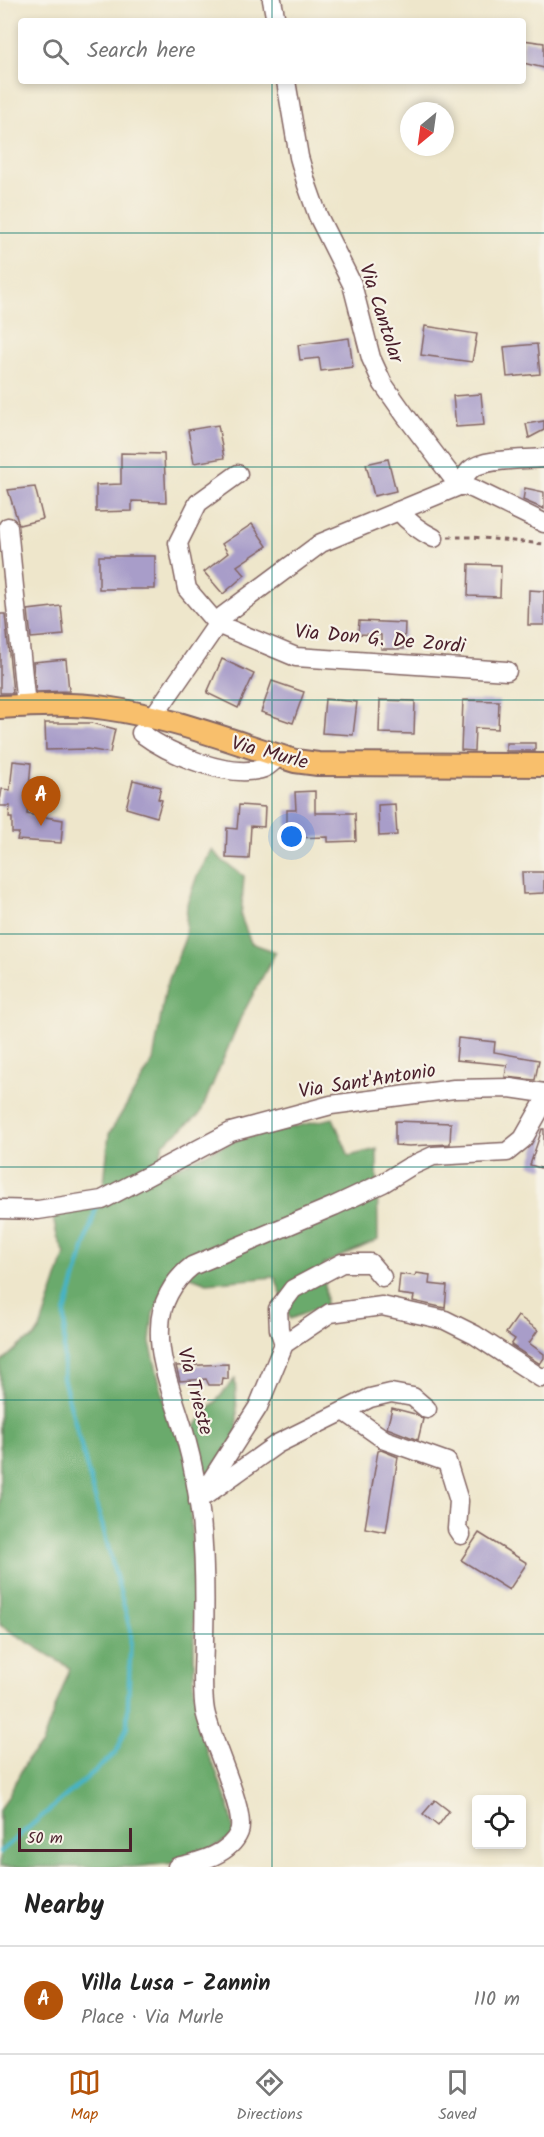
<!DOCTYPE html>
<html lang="en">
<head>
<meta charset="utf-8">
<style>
  :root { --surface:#fff; --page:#f2f2f2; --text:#222; --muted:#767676; --line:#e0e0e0; --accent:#b45309 }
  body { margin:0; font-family:Kalam,sans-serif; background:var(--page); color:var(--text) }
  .controls { position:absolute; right:18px; bottom:18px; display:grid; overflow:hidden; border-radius:6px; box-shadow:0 3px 9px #0003 }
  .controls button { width:54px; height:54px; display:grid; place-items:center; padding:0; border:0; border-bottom:2px solid var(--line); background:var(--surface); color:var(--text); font:30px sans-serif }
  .compass { position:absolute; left:400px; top:102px; width:54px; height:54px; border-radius:50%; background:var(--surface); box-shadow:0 3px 9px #0003; rotate:209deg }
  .scale { position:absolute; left:18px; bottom:15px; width:114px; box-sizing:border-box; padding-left:6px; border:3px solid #4a1f2b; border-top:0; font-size:16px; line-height:21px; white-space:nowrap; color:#4a1f2b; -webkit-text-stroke:4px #f7f3e8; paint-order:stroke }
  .you { position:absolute; left:292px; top:837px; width:21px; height:21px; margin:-15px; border:4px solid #fff; border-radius:50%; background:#1a73e8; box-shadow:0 0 0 9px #1a73e833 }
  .badge { display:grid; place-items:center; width:39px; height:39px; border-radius:50%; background:var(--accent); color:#fff; font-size:20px; font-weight:700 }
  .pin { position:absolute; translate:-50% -50px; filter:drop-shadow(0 2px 3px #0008) }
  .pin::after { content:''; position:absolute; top:32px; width:21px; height:18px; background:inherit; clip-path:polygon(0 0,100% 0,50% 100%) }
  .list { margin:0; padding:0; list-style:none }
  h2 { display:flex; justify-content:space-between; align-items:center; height:78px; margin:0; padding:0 24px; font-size:26px }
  h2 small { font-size:20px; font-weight:400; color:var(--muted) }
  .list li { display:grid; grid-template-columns:39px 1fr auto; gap:18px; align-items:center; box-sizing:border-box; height:108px; padding:0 24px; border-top:2px solid var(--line) }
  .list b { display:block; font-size:22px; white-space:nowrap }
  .list p { margin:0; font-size:20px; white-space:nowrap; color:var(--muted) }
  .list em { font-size:20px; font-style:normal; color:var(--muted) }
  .icon { flex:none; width:33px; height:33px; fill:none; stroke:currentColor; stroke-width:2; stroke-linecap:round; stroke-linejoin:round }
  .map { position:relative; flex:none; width:544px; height:1867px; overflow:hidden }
  .search { position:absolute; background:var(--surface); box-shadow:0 3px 9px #0003; left:18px; right:18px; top:18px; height:66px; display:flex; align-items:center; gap:15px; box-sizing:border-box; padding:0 21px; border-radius:6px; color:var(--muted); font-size:22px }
  .sheet { height:186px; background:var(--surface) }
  nav { display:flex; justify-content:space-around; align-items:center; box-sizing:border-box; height:84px; border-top:2px solid var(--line); background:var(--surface); font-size:16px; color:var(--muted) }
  nav a { display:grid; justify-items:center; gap:3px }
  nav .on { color:var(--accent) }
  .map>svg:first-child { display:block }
  .forest { fill:#6baa6c; stroke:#5a644c; stroke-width:1.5 }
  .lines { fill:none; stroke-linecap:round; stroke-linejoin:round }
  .stream { stroke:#47b3c4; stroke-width:4.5 }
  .building { fill:#a89dc9 }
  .minor-casing { stroke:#836563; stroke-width:21 }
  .major-casing { stroke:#836563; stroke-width:26 }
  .path { stroke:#836563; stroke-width:3; stroke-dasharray:4.5 4.5; stroke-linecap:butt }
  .minor { stroke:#fff; stroke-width:18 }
  .major { stroke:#f8bf6c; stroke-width:22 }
  .grid { fill:none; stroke:#0f766e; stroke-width:1.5; stroke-opacity:0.55 }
  .labels { text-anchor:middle; stroke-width:4.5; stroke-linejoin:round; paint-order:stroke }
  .street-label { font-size:20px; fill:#4a1f2b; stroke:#f7f3e8 }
</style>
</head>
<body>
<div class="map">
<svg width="544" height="1867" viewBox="0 0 544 1867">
  <rect width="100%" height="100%" fill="#f7f3e8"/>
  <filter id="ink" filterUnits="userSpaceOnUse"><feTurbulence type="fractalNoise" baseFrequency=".0167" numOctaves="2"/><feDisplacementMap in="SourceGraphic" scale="12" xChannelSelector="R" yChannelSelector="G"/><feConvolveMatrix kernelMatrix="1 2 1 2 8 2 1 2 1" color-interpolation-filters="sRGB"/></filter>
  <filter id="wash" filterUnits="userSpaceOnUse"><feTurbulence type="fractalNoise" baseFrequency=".008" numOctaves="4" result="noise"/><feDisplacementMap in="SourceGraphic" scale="24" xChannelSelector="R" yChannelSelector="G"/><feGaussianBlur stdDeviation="1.35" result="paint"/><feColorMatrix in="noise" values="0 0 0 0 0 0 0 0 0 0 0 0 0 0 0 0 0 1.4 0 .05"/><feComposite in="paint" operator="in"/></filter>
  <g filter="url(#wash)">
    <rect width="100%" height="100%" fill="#eee6cb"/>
    <g class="forest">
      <path d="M212,850L223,861L244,876L241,917L251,943L276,952L241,1017L200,1114L163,1144L158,1164L103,1194L109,1134L153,1061L166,987L185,938L187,904L197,876Z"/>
      <path d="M333,1118L349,1156L377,1149L378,1240L324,1264L326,1305L290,1319L275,1277L207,1283L180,1273L153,1313L150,1342L170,1425L193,1428L235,1379L241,1483L194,1469L191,1518L194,1597V1687L199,1724L207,1753L216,1771L231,1813L234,1836L187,1862L131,1867H0V1811L28,1758L41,1746L70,1668L0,1625V1363L23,1343L34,1338L40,1329L65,1254L57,1236L52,1213L163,1174L235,1140Z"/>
    </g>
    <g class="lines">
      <path class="stream" d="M0,1852L116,1753L127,1726L131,1633L63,1378L65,1313L96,1208"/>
    </g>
    <g id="blocks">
      <g class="building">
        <path d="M523,40L544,43V68L523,63Z"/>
        <path d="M425,326L477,334L472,362L421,355Z"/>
        <path d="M349,338L353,367L321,371L319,358L300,360L298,345Z"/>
        <path d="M537,344L540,374L507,377L504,347Z"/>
        <path d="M481,394L484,425L456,427L453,396Z"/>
        <path d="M544,421V430L529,438L526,424Z"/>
        <path d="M218,425L224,458L194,463L188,430Z"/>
        <path d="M121,453L164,454L166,502L132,501V511L96,512V485L121,484Z"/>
        <path d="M388,459L396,491L374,496L366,464Z"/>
        <path d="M35,487L43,519L19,525L8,490Z"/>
        <path d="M525,488L544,492V509L523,500Z"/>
        <path d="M252,524L267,546L237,566L245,575L223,594L204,572L228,553L222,544Z"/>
        <rect x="99" y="556" width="56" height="33"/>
        <path d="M469,564L501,565L500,597L468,596Z"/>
        <path d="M529,590L544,591V625H528Z"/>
        <path d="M61,606L64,635L31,638L28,610Z"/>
        <path d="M0,614H5L13,693H0Z"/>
        <path d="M359,621L405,623L404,649H381V635L358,634Z"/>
        <path d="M66,659L69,691L36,692L33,662Z"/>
        <path d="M222,659L254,674L238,708L207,693Z"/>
        <path d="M272,681L304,692L293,723L261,712Z"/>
        <path d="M325,699L357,702L353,735L322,733Z"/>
        <path d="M380,700L415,701L414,734L379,733Z"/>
        <path d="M463,700L499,701L498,729L475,728L474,751L461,750Z"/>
        <path d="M45,723H92L115,729L110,753L87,749L46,750Z"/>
        <rect x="506" y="743" width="29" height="8"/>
        <path d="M13,761L31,763L27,814L63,820L61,843L17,840L19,833H12V818H9L10,806H0V801L2,789L10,790Z"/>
        <path d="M133,780L161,787L158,799L162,800L157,817L126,808Z"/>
        <path d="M315,791V813H355L356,841L328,842V837L287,838V810H296L295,792Z"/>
        <path d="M395,804L397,835L379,836L378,805Z"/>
        <path d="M239,805L265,807L264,827L251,826L249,859L226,858L227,828L237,829Z"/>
        <path d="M522,872H544V893L523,894Z"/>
        <path d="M458,1038L495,1042L494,1052L539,1060L535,1080L505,1077L507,1065L456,1060Z"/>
        <path d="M395,1121L451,1123L450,1144L409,1146L395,1145Z"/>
        <path d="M542,1129H544V1169L530,1165Z"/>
        <path d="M416,1273L430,1275L429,1284L447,1286L445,1308L413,1301L414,1296L398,1294L400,1274L415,1276Z"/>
        <path d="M518,1316L538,1330L529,1343L544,1354V1358L540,1364L511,1345L515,1339L506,1333Z"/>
        <path d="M228,1364V1379L223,1378L222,1385H209L206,1379L180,1381L176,1366Z"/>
        <path d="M392,1408L415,1414L423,1419L418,1440L387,1428Z"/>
        <path d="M381,1450L398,1457L386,1532L365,1528L378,1451Z"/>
        <path d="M479,1533L527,1563L509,1590L461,1560Z"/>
        <path d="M435,1800L449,1811L438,1826L423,1814Z"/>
      </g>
    </g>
  </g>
  <g filter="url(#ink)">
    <use href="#blocks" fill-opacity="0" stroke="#836563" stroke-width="1.5"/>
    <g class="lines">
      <g class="minor-casing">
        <g id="minor">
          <path d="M272,0L276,21"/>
          <path d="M286,81L299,157L307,185L318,216L352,284L371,358L383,384L405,415L459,486H466L474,489L544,523"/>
          <path d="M238,474L198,503L178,543L187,589L217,624L296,657L507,671"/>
          <path d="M399,511C409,523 420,531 434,538"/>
          <path d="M8,527L26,706"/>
          <path d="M153,717L223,616L321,543L459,486C462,481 466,474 470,470C483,458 525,460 544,458"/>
          <path d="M141,733C169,754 230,780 264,768C270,766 274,760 279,756"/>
          <path d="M0,1209L38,1210L102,1200L231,1132L331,1105L454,1089L510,1088L544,1093"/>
          <path d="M284,1344L279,1329L278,1309L293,1289L342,1263H370L382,1277"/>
          <path d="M344,1411L385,1440L447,1462L459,1501L457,1529L461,1535"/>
          <path d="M206,1495L277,1444L370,1398L391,1393L413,1397L427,1409"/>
          <path d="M198,1501L258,1407L284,1344L330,1313L382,1306L445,1320L475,1335L541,1378L544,1377"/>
          <path d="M177,1867C198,1862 230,1855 239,1832C247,1812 210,1738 205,1711C201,1687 204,1662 204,1638C205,1598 205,1559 201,1519C198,1493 193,1464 186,1439C177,1403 158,1366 160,1328C160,1304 173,1281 192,1266L334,1206L383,1183L409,1167L433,1156L507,1152L523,1139L544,1102"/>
        </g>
      </g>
      <g class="major-casing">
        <path id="major" d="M0,707C34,705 71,703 105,708C170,717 233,742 295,761L318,764L544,765"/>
      </g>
      <path class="path" d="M448,537H472L544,544"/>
      <use href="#minor" class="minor"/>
      <use href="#major" class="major"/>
    </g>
  </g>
  <path class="grid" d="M272,0V21M272,81V1867M0,233H544M0,467H544M0,700H544M0,934H544M0,1167H544M0,1400H544M0,1634H544"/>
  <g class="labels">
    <g class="street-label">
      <text transform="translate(382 313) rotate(72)" y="7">Via Cantolar</text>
      <text transform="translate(380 638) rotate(5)" y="7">Via Don G. De Zordi</text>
      <text transform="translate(270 752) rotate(15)" y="7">Via Murle</text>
      <text transform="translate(367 1080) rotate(-9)" y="7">Via Sant'Antonio</text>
      <text transform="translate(196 1391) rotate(75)" y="7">Via Trieste</text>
    </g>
  </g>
</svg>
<div class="controls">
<button><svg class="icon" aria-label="locate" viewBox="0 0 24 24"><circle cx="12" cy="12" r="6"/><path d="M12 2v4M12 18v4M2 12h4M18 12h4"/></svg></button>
</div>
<svg class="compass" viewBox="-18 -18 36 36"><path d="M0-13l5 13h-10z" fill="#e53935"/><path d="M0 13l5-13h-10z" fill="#767676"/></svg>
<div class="scale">50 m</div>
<div class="you"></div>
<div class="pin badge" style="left:41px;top:826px">A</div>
<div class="search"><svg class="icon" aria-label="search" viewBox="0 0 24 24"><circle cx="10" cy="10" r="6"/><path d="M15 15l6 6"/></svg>Search here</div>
</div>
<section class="sheet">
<h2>Nearby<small></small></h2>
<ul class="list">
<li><span class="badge">A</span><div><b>Villa Lusa - Zannin</b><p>Place · Via Murle</p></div><em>110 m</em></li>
</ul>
</section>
<nav>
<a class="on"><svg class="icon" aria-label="map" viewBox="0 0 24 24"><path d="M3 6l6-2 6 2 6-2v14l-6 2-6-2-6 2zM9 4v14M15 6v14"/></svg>Map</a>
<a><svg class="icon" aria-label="directions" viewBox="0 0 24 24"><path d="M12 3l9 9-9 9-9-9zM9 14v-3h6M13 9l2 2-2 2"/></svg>Directions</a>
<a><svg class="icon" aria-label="saved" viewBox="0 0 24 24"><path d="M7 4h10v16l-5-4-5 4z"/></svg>Saved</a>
</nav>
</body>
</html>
